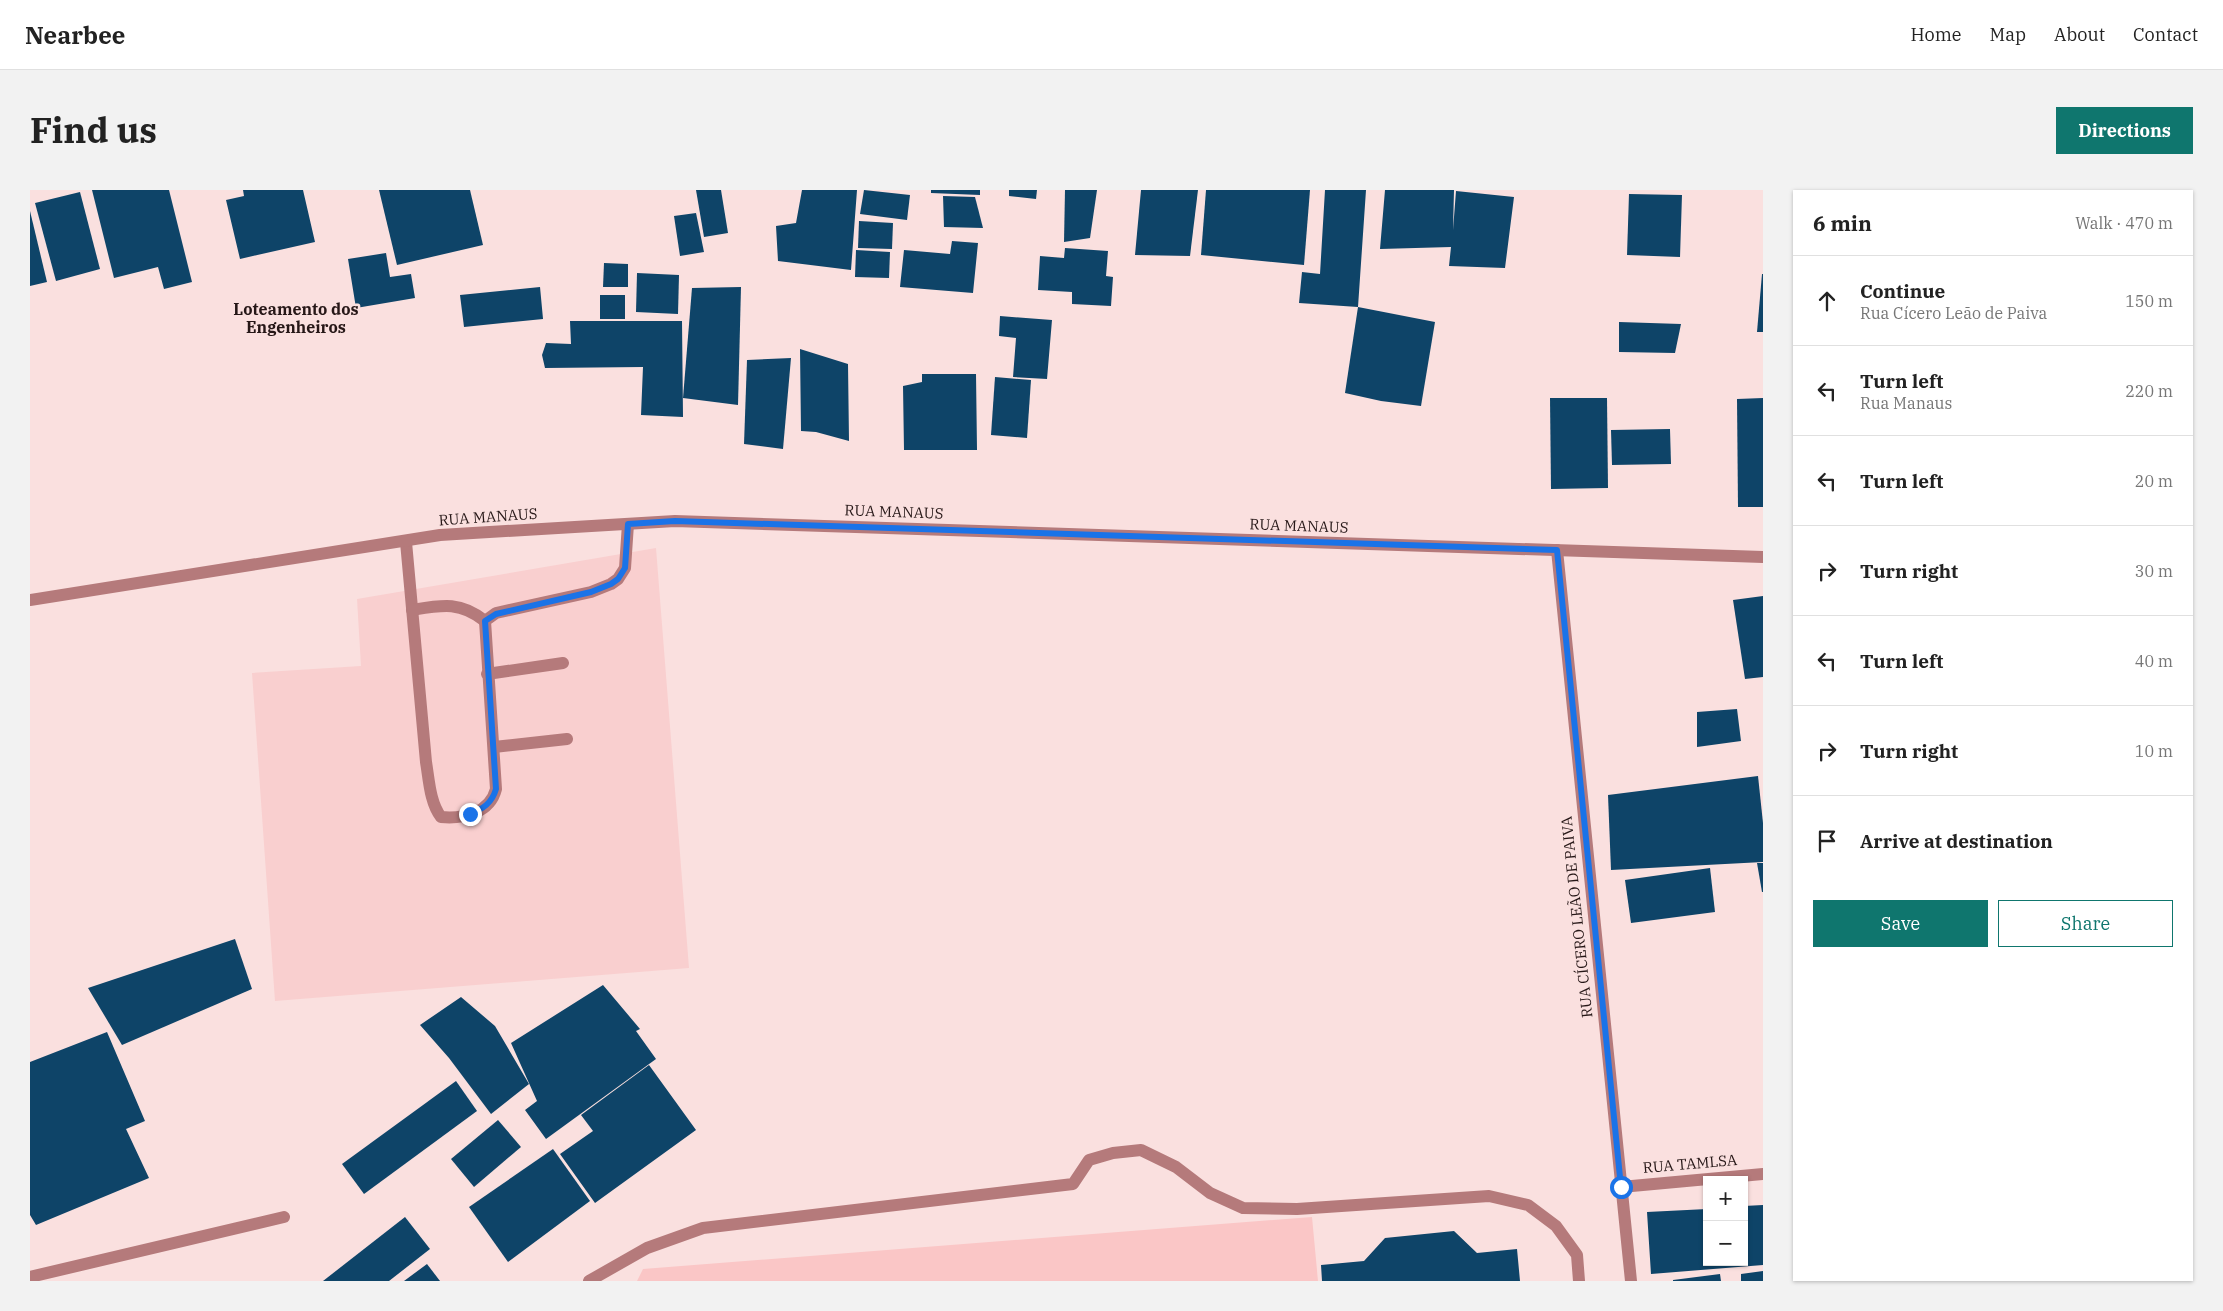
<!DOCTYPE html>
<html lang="en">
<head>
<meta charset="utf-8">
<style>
  :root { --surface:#fff; --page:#f2f2f2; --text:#222; --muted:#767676; --line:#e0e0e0; --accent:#0f766e }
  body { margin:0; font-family:"IBM Plex Serif",serif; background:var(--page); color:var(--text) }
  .controls { position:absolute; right:15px; bottom:15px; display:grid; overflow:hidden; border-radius:0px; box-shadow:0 1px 4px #0004 }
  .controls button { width:45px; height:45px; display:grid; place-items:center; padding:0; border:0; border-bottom:1px solid var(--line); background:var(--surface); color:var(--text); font:25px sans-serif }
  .stop { position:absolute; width:15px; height:15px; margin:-11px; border:4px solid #1a73e8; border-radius:50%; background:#fff }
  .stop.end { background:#1a73e8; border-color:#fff; box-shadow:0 1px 5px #0008 }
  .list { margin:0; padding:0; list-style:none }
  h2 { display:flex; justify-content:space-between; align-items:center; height:65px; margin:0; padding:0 20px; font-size:21px }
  h2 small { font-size:16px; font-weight:400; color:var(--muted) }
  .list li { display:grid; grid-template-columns:32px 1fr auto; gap:15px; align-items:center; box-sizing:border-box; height:90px; padding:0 20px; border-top:1px solid var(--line) }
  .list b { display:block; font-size:19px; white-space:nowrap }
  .list p { margin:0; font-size:16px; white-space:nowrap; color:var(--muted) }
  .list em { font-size:16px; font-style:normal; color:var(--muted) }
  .actions { display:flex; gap:10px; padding:15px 20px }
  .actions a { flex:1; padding:11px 0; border:1px solid var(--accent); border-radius:0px; text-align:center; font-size:18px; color:var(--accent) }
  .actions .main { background:var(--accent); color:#fff }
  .icon { flex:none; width:28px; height:28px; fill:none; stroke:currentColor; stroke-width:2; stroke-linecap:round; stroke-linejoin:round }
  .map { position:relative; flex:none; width:1733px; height:1091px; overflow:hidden; border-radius:0px }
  header { display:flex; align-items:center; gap:30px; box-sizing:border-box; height:70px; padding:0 25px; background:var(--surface); border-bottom:1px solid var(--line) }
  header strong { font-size:24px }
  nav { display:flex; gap:28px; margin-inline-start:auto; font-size:18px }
  .intro { display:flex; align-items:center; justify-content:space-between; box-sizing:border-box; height:120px; padding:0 30px }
  h1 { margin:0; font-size:35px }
  .button { padding:12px 22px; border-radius:0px; background:var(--accent); color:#fff; font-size:18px; font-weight:700 }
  main { display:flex; gap:30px; padding:0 30px }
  aside { flex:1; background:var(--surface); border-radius:0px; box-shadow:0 1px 4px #0004 }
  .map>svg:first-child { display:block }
  .built { fill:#f9cfcf }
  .green { fill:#fac6c6 }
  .building { fill:#0e4468 }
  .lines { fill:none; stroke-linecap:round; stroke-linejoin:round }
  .lane { stroke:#b57a7b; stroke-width:12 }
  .street { stroke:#b57a7b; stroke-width:12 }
  .route { stroke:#1a73e8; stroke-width:6 }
  .labels { text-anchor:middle; stroke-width:5; stroke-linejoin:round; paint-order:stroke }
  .street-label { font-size:15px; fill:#261717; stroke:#fae0df }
  .neighbourhood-label { font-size:16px; font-weight:bold; fill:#261717; stroke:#fae0df }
</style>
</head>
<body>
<header>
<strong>Nearbee</strong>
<nav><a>Home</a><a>Map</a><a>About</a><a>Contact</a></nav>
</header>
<div class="intro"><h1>Find us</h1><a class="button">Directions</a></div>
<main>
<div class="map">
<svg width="1733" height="1091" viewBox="0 0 1733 1091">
  <rect width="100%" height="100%" fill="#fae0df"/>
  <path class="built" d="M626,358L659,778L245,811L222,483L331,476L327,409Z"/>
  <path class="green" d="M1282,1027L1288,1091H607L613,1079Z"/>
  <g class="building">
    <path d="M62,0H139L162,92L134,99L128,77L84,88Z"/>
    <path d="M213,0H273L285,52L210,69L196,10L214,6Z"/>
    <path d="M349,0H440L453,55L367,75Z"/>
    <path d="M666,0H691L698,43L674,47Z"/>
    <path d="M772,0H827L821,80L748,71L746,36L766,33Z"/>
    <path d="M834,0L880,5L877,30L830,24Z"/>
    <path d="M901,0H950V5L901,3Z"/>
    <path d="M979,0H1007L1006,9L979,6Z"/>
    <path d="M1035,0H1067L1060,48L1034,52Z"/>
    <path d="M1111,0H1168L1160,66L1105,65Z"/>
    <path d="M1176,0H1280L1274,75L1171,65Z"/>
    <path d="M1295,0H1336L1328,117L1269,113L1272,82L1290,84Z"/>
    <path d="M1355,0H1424L1423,40L1426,1L1484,7L1475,78L1419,76L1421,57L1350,59Z"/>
    <path d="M50,2L70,79L26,91L5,13Z"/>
    <path d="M1599,4L1652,5L1650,67L1597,65Z"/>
    <path d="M913,6L945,7L953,38L914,37Z"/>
    <path d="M0,21L17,92L0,96Z"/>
    <path d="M666,23L674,62L650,66L644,26Z"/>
    <path d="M829,31L863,33L862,59L828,58Z"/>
    <path d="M922,51L948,53L943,103L870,97L874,60L920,64Z"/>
    <path d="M1035,58L1078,61L1076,86L1083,87L1081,116L1042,114V102L1008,100L1010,66L1034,68Z"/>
    <path d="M826,60L860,62L859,88L825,87Z"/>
    <path d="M356,63L360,87L381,84L385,108L326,118L318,69Z"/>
    <path d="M574,73L598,74V97H573Z"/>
    <path d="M607,83L649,85L648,124L606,122Z"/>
    <path d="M1732,84H1733V142H1727Z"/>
    <path d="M510,97L513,129L434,137L430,105Z"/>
    <path d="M711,97L708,215L653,208L662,98Z"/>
    <rect x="570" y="105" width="25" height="24"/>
    <path d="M1328,117L1405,132L1391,216L1351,211L1315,203Z"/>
    <path d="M970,126L1022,130L1017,189L983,187L986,148L969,146Z"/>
    <path d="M540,131H652L653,227L611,225L613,177L515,178L512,165L516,153L541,154Z"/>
    <path d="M1589,132L1651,134L1645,163L1589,162Z"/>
    <path d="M770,159L818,174L819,251L786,242L771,241Z"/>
    <path d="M761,168L753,259L714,254L717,170Z"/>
    <path d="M892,184H946L947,260H874L873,196L892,192Z"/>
    <path d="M965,187L1001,190L997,248L961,245Z"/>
    <path d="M1520,208H1577L1578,298L1521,299Z"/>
    <path d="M1733,208V317H1708L1707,209Z"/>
    <path d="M1640,239L1641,274L1582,275L1581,240Z"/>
    <path d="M1733,406V487L1715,489L1703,410Z"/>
    <path d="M1707,519L1711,551L1667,557V522Z"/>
    <path d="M1728,586L1733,633V672L1581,680L1578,605Z"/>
    <path d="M1727,673H1733V702H1732Z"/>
    <path d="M1680,678L1685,722L1601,733L1595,690Z"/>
    <path d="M205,749L222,799L92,855L58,798Z"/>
    <path d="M573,795L610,839L606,841L626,869L516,949L495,920L507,911L481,853Z"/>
    <path d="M431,807L465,836L499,894L461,924L419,868L390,835Z"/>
    <path d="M77,842L115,931L96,939L119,988L6,1035L0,1025V872Z"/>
    <path d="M619,875L666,940L565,1013L530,964L563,941L551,925Z"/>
    <path d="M426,891L447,921L334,1004L312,974Z"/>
    <path d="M468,930L491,957L444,997L421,969Z"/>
    <path d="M523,959L560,1011L478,1072L439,1017Z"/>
    <path d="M1733,1015V1075L1621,1084L1617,1022L1677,1019V1072H1714V1016Z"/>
    <path d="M375,1027L400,1059L359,1091H293Z"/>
    <path d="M1424,1041L1447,1063L1487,1059L1490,1091H1292L1291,1075L1334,1071L1355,1048Z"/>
    <path d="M397,1074L410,1091H374Z"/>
    <path d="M1733,1081V1091H1711V1084Z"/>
    <path d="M1690,1084L1691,1091H1643V1090Z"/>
  </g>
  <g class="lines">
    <g class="lane">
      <path d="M376,352L396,572C399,590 400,613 411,627C434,629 460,623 466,599L455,431L466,423L561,402L581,394L588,389L595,378L598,334"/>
      <path d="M382,420C412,415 430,411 455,431"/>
      <path d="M457,484L533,473"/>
      <path d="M464,557L537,549"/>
      <path d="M0,1087L254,1027"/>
      <path d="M559,1091L617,1058L673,1038L1043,994L1059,970L1083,963L1111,960L1146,977L1180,1003L1213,1018L1267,1019L1459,1006L1498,1015L1526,1036L1547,1065L1549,1091"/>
    </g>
    <g class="street">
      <path d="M1527,360L1601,1091"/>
      <path d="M0,410L410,345L645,331L1733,367"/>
      <path d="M1591,997L1733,984"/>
    </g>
  </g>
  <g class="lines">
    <path class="route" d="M440,624C453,619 462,613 466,599L455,431L466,424L561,402L581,394L588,389L595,378L598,334L645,331L1527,360L1591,997"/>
  </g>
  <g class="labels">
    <g class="street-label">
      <text transform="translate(864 322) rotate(2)" y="5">RUA MANAUS</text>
      <text transform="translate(458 327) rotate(-4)" y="5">RUA MANAUS</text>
      <text transform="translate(1269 336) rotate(2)" y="5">RUA MANAUS</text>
      <text transform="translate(1547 727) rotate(-96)" y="5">RUA CÍCERO LEÃO DE PAIVA</text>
      <text transform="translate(1660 974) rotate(-5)" y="5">RUA TAMLSA</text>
    </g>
    <g class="neighbourhood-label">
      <text x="266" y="125">Loteamento dos<tspan x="266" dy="18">Engenheiros</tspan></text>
    </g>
  </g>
</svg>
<div class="controls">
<button>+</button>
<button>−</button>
</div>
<div class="stop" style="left:1591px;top:997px"></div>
<div class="stop end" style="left:440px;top:624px"></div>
</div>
<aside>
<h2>6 min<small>Walk · 470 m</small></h2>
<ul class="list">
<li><svg class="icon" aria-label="ahead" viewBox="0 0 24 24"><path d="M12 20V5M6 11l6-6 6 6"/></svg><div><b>Continue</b><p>Rua Cícero Leão de Paiva</p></div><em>150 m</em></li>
<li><svg class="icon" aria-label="left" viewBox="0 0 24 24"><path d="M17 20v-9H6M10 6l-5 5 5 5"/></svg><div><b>Turn left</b><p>Rua Manaus</p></div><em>220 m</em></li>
<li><svg class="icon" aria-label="left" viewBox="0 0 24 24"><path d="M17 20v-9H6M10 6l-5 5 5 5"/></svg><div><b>Turn left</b></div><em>20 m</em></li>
<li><svg class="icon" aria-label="right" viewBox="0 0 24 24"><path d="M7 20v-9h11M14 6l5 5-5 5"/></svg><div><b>Turn right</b></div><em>30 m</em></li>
<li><svg class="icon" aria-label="left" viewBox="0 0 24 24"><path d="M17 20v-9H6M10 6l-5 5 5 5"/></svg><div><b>Turn left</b></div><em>40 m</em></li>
<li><svg class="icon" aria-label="right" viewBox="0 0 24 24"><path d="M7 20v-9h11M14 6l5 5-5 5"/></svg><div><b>Turn right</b></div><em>10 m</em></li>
<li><svg class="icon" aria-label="arrive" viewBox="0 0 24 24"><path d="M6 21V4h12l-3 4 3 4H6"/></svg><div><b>Arrive at destination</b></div></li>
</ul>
<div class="actions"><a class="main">Save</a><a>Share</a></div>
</aside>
</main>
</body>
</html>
